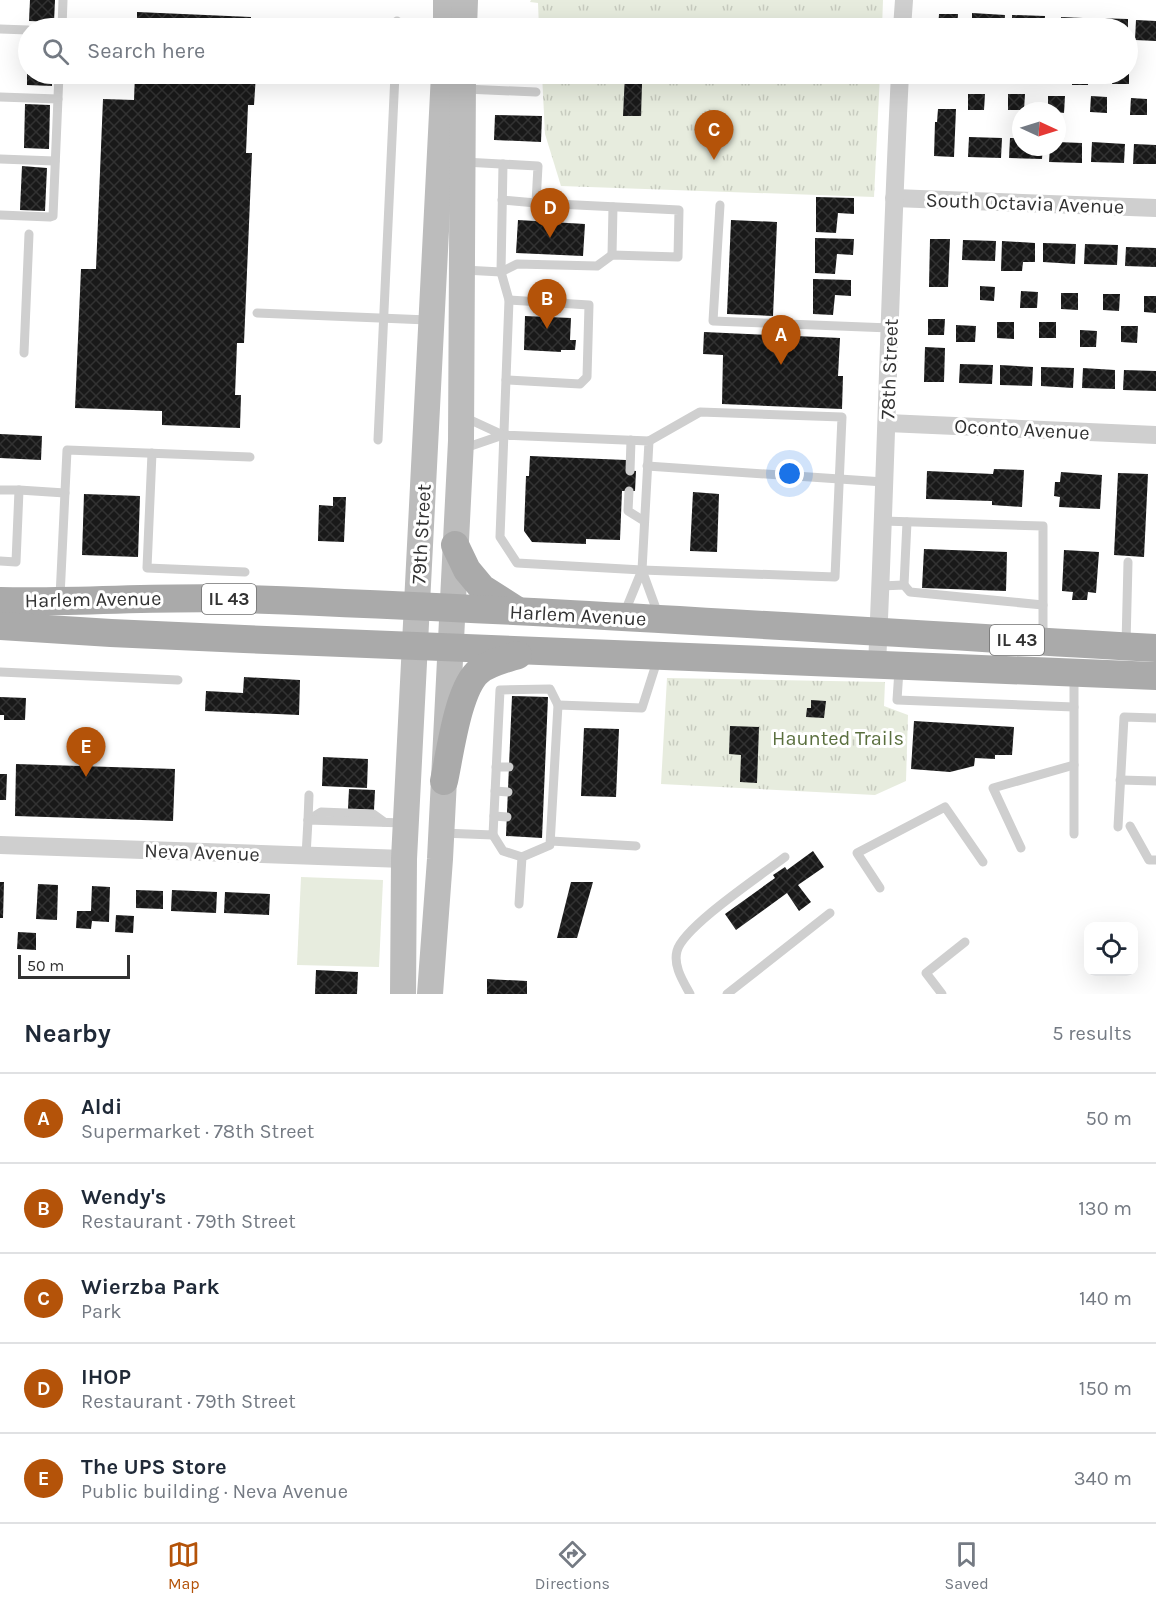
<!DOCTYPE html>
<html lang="en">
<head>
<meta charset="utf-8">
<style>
  :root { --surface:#fff; --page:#f2f2f3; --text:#1f2937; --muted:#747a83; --line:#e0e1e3; --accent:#b45309 }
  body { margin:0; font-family:Karla,sans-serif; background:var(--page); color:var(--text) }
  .controls { position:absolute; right:18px; bottom:18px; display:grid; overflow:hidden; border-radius:12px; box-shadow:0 6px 24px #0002 }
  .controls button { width:54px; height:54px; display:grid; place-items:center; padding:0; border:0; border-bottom:2px solid var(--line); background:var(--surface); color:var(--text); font:30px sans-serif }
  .compass { position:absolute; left:1012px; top:102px; width:54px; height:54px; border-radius:50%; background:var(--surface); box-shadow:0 6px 24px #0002; rotate:94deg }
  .scale { position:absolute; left:18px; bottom:15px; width:112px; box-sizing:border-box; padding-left:6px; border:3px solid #323232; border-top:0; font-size:16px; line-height:21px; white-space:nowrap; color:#323232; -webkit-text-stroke:4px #fff; paint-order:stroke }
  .you { position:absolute; left:790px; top:474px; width:21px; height:21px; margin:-15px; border:4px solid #fff; border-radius:50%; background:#1a73e8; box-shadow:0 0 0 9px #1a73e833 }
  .badge { display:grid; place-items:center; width:39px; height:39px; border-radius:50%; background:var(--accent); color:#fff; font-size:20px; font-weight:700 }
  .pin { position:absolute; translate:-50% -50px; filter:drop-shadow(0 2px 3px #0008) }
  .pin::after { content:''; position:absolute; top:32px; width:21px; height:18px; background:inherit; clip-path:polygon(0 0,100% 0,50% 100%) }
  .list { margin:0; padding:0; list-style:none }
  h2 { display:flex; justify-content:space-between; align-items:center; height:78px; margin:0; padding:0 24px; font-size:26px }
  h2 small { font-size:20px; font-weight:400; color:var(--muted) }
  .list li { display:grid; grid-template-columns:39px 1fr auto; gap:18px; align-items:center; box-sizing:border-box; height:90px; padding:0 24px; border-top:2px solid var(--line) }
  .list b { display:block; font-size:22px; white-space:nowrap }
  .list p { margin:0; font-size:20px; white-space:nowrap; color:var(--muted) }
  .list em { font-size:20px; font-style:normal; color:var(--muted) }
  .icon { flex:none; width:33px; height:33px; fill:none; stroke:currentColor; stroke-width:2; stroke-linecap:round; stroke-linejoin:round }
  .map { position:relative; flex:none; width:1156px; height:994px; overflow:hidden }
  .search { position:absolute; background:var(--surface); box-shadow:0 6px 24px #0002; left:18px; right:18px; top:18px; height:66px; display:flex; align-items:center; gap:15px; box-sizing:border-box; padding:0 21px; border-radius:33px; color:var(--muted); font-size:22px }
  .sheet { height:528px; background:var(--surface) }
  nav { display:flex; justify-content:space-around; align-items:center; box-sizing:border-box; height:84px; border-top:2px solid var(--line); background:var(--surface); font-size:16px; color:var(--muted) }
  nav a { display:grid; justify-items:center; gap:3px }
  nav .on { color:var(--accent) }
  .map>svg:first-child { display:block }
  .green { fill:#e7ecde }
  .park { fill:url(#park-tufts) }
  .building { fill:url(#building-cross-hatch) }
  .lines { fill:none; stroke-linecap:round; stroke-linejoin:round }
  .service { stroke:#cfcfcf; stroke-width:9 }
  .minor { stroke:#cfcfcf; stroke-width:18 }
  .secondary { stroke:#bcbcbc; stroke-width:26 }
  .primary { stroke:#aaa; stroke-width:28 }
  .labels { text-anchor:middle; stroke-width:6; stroke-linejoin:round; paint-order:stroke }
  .shield { fill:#fff; stroke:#707070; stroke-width:1.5 }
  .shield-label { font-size:18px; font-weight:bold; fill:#323232 }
  .street-label { font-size:20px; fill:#323232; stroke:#fff }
  .park-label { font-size:20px; fill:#5a6f3e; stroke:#fff }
</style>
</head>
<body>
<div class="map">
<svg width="1156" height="994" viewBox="0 0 1156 994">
  <defs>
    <pattern id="park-tufts" width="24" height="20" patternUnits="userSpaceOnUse" patternTransform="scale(1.5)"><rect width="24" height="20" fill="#e7ecde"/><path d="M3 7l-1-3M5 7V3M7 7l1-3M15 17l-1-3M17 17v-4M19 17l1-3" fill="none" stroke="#c7cbbf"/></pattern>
    <pattern id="building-cross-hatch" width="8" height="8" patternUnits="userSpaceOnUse" patternTransform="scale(1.5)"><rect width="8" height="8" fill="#191919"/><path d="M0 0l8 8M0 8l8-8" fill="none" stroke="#323232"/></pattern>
  </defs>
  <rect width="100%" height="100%" fill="#fff"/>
  <path class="green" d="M301,877L383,880L379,967L297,965Z"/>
  <g class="park">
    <path d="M531,0H883L882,28H539L538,3L530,2Z"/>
    <path d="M542,74H880L874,197L561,186L545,134Z"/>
    <path d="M667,678L885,682L884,706L908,715L906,781L875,795L661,784Z"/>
  </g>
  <g class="building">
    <path d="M30,0H55L54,22L29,21Z"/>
    <path d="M137,12L251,17V28H137Z"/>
    <path d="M972,13L1005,15L1004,28H972Z"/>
    <path d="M939,14H958L957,28H938Z"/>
    <path d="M1012,15L1045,16L1044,28H1012Z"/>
    <path d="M1061,17L1083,18L1082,28H1061Z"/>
    <path d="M1095,18L1128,19V28H1095Z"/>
    <path d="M1136,20L1156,21V41L1135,40Z"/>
    <path d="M27,74H52V86L27,85Z"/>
    <path d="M135,74H256L254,105H248L246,153H252L244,343H237L235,395H241L240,428L162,425V411L75,408L81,269H96L103,99L134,100Z"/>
    <rect x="556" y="74" width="22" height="4"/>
    <path d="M625,74H651L650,84H642L641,116H623Z"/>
    <rect x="989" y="74" width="17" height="4"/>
    <path d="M1030,74H1047L1046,83H1030Z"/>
    <path d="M1072,74H1089L1088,85H1072Z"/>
    <rect x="1112" y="74" width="17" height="10"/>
    <path d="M968,94H985L984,110H968Z"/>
    <path d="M1008,94H1025L1024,110H1008Z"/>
    <path d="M1048,96H1065L1064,113L1048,111Z"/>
    <path d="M1091,96L1107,97V113L1090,112Z"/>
    <path d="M1131,98L1147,99V115H1130Z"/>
    <path d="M25,104L50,105L49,149L24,148Z"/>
    <path d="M938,109H956L954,157L934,156L935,122H937Z"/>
    <path d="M495,115L542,116L541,142L494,140Z"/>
    <path d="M969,137L1002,138L1001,158L968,157Z"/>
    <path d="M1010,138H1021V147H1043L1042,159L1009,158Z"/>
    <path d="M1057,142L1082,143V163L1049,162L1050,147H1057Z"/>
    <path d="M1092,142L1125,144L1124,163L1091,162Z"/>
    <path d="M1134,144L1156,145V164H1133Z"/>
    <path d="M22,166L47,168L45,211L20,210Z"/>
    <path d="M816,197L854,198V214L838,213L836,233L816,232Z"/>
    <path d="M518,220L585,224L583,256L516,253Z"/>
    <path d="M731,220L777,222L773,316L727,314Z"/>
    <path d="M815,238L854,239L853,255L837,254L835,274L815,273Z"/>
    <path d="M930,239H950L948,287H929Z"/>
    <path d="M963,240L996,241L995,261L962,260Z"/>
    <path d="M1002,241L1035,243V262H1023L1022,271H1001Z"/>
    <path d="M1043,243L1076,244L1075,264L1043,262Z"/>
    <path d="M1085,244L1118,245L1117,265L1084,264Z"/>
    <path d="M1126,247L1156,248V267L1125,266Z"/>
    <path d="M813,279L851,280V296L835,295L833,315L813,314Z"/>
    <path d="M980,286L995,287L994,301L980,300Z"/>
    <path d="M1021,291L1038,292L1037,308H1020Z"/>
    <path d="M1061,293H1078V310L1061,309Z"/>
    <path d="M1103,294H1120L1119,311L1103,310Z"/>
    <path d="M1144,296H1156V313L1144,312Z"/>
    <path d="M525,316L571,318L570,340H576L575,350H561V352L524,350Z"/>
    <path d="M928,319H945L944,335H928Z"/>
    <path d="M997,322H1014V339L997,338Z"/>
    <rect x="1039" y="322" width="17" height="16"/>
    <path d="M956,325L976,326L975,342H956Z"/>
    <path d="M1121,326H1138L1137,343L1121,342Z"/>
    <path d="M1080,330L1097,331L1096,347H1080Z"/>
    <path d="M704,332L840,338L838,376H843L842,409L722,404L723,355L703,354Z"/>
    <path d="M925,347L945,348L944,382H924Z"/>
    <path d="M960,364L993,365L992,384L959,383Z"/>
    <path d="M1000,365L1033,367L1032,386L1000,385Z"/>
    <path d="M1041,367L1074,368L1073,388L1041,386Z"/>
    <path d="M1083,368L1115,370V389L1082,388Z"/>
    <path d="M1124,370L1156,371V391L1123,390Z"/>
    <path d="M0,434L42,436L41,460L0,458Z"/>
    <path d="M530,456L626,460V470L636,471L635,491H622L620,540L586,539V544L532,542L524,531L526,476H529Z"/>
    <path d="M994,469L1024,470L1022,507L992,505V501L926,499L927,471L993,474Z"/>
    <path d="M1061,472L1102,475L1100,509L1059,507L1060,497L1054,496L1055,482H1060Z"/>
    <path d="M1118,473L1148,474L1144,557L1114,555Z"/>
    <path d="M693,492L719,494L717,552L690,551Z"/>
    <path d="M84,494L140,496L138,557L82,555Z"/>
    <path d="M333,497H346L344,542L318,541L319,505L333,506Z"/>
    <path d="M924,549L1007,552L1006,591L922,588Z"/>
    <path d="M1064,550L1099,552L1096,593L1088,592L1087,600H1072L1073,592L1062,591Z"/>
    <path d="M244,677L300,680L299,715L205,711L206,691L243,693Z"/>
    <path d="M512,696L548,697L542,838L506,836Z"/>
    <path d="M0,697L26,698L25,720H4V715H0Z"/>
    <path d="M811,700L826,701L824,718L806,717L807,708H811Z"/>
    <path d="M914,721L1014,727L1012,755H995V759L975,758L974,766L950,772L911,769Z"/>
    <path d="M730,726L759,727L757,783L740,782L741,755L729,754Z"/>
    <path d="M584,728L619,729L616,797L581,796Z"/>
    <path d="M323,757L368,759L367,788L322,786Z"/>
    <path d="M16,764L175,769L173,821L15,816Z"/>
    <path d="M0,774H7L6,800H0Z"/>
    <path d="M349,789L375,790L374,810L348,809Z"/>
    <path d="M813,851L824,867L798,885L811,902L799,911L787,893L736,930L725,914L775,878L773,875L785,867L787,870Z"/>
    <path d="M0,882H4L3,918H0Z"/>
    <path d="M571,882H593L577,938H557Z"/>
    <path d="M38,884L58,885L57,920L36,919Z"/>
    <path d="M92,886L110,887L109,922L92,921L91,929L76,928L77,911H91Z"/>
    <path d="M136,890L163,891V909L136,908Z"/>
    <path d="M172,890L217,892L216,913L171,911Z"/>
    <path d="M225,892L270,894L269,915L224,913Z"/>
    <path d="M116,915L134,916L133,933L115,932Z"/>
    <path d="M18,932L36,933V950L17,949Z"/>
    <path d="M316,970L358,972L357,994H315Z"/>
    <path d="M487,979L527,981V994H487Z"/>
  </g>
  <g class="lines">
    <g class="service">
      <path d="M62,28L63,0"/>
      <path d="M397,28V21"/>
      <path d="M0,29L28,30"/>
      <path d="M465,89L536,92"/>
      <path d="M0,97L58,99"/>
      <path d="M0,159L55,161"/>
      <path d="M502,200L536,203"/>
      <path d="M720,205L713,321L890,328"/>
      <path d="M0,215L50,217L53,216L59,74"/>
      <path d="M612,255L613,207"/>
      <path d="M464,270L501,272L517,264L597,266L612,255L678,257L679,210L536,203L538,166L464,162"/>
      <path d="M257,313L428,320"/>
      <path d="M24,353L29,234"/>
      <path d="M506,380L580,384L587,377L589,305L509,300"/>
      <path d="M503,435L649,441L642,570L517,563L500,537L509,300L501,272L503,164"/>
      <path d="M378,440L395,74"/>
      <path d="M462,449L503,435L464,417"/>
      <path d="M152,453L147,568L245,572"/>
      <path d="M647,466L884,482"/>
      <path d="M630,471L631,440"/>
      <path d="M0,490H19L16,562L0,561"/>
      <path d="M19,490L65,493"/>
      <path d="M629,491L628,511L644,521"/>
      <path d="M883,521L1043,526V639"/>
      <path d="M642,570L835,577L842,417L700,412L649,441"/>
      <path d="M904,585L907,522"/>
      <path d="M881,586L904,585L910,592L1043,605"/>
      <path d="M60,597L67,450L250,457"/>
      <path d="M624,614L642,570L658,614"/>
      <path d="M1126,644L1128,562"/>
      <path d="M899,670L897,700L1074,707"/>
      <path d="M0,672L178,680"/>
      <path d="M1074,675V834"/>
      <path d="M496,767H509"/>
      <path d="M1120,780L1156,781"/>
      <path d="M495,791L508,792"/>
      <path d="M494,816L507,817"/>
      <path d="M308,820L321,812L373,814L384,822"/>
      <path d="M308,820L309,795"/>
      <path d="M1130,826L1149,860H1156"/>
      <path d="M1118,827L1124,717L1156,718"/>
      <path d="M442,833L493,835L500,690L550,689L558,705"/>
      <path d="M493,835L503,851L522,857"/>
      <path d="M551,841L636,846"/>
      <path d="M1021,848L993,788L1074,765"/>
      <path d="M306,856L308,820L404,823"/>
      <path d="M880,888L857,853L945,807L983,862"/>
      <path d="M519,904L522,857L550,845L558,705L642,708L658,658"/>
      <path d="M690,994C683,981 673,966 677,951C683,927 763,874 785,857"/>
      <path d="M727,994L830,913"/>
      <path d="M942,994L926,973L965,942"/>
    </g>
    <g class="minor">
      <path d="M902,28L904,0"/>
      <path d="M894,198L1156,208"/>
      <path d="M887,423L1156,435"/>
      <path d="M877,665C886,468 890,271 900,74"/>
      <path d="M0,845L404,859"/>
    </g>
    <g class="secondary">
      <path d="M446,28V0"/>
      <path d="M464,28L465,0"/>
      <path d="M403,994L404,859L444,74"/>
      <path d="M430,994L440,859L461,441L463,74"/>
    </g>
    <g class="primary">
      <path d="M455,545L467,570L482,588L518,611"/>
      <path d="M0,601C82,603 163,596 244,599C548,610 852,631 1156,648"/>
      <path d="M0,626L111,633L244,639L1156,676"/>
      <path d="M444,781C450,754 458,688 479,671C489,663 505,659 518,655"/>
    </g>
  </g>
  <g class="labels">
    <g class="shield">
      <rect x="202" y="584" width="54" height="30" rx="4.5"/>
      <rect x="990" y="625" width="54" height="30" rx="4.5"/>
    </g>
    <g class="shield-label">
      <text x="229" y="605">IL 43</text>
      <text x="1017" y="646">IL 43</text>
    </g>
    <g class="street-label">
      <text transform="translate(1025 203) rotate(2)" y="7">South Octavia Avenue</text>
      <text transform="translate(889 369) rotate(-88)" y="7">78th Street</text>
      <text transform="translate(1022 429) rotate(3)" y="7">Oconto Avenue</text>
      <text transform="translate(421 534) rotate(-87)" y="7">79th Street</text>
      <text transform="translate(93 599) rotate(-1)" y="7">Harlem Avenue</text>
      <text transform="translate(578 615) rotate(3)" y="7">Harlem Avenue</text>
      <text transform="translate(202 852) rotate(2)" y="7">Neva Avenue</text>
    </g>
    <g class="park-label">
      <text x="838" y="745">Haunted Trails</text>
    </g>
  </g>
</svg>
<div class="controls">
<button><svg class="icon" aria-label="locate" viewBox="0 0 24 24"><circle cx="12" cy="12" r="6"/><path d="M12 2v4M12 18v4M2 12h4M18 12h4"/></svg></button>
</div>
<svg class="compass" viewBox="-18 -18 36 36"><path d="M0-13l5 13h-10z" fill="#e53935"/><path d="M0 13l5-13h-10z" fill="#747a83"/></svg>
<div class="scale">50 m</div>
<div class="you"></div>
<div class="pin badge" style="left:781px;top:365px">A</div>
<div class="pin badge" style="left:547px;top:329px">B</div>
<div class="pin badge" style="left:714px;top:160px">C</div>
<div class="pin badge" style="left:550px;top:238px">D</div>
<div class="pin badge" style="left:86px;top:777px">E</div>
<div class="search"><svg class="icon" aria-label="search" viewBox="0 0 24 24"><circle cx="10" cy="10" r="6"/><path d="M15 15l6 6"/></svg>Search here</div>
</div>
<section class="sheet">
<h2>Nearby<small>5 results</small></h2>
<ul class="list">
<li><span class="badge">A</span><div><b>Aldi</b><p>Supermarket · 78th Street</p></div><em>50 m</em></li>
<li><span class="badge">B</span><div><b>Wendy's</b><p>Restaurant · 79th Street</p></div><em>130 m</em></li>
<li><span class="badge">C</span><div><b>Wierzba Park</b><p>Park</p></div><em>140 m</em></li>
<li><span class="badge">D</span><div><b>IHOP</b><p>Restaurant · 79th Street</p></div><em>150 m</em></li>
<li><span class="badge">E</span><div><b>The UPS Store</b><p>Public building · Neva Avenue</p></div><em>340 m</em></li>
</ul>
</section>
<nav>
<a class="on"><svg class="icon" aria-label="map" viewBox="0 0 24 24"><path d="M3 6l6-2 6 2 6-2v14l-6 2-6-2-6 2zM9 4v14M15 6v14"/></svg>Map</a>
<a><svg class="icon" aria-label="directions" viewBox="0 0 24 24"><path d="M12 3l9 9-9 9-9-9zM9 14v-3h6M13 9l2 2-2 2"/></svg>Directions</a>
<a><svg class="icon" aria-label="saved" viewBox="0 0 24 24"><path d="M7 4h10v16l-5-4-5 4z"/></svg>Saved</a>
</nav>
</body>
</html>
